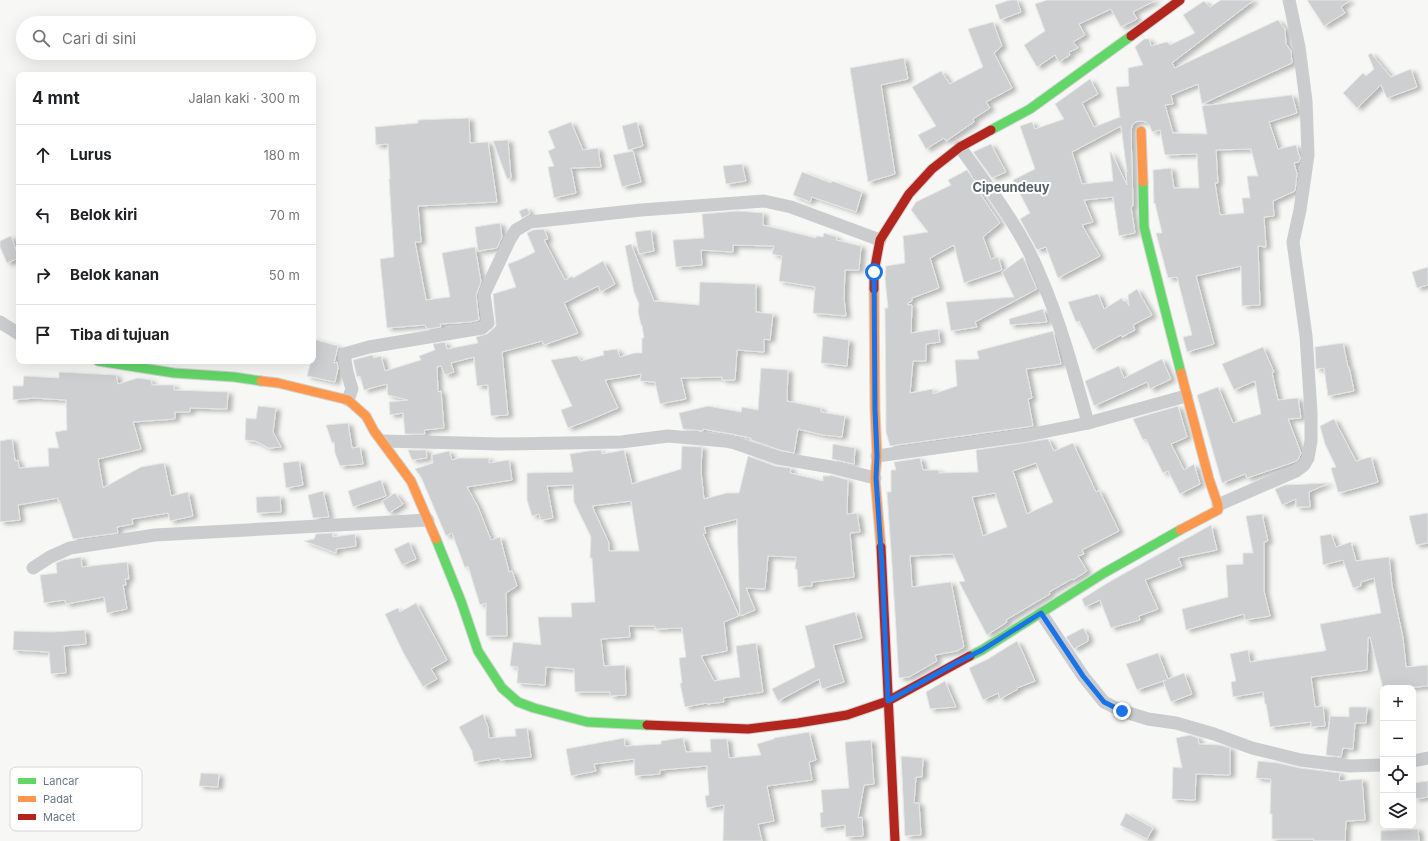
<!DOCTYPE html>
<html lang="id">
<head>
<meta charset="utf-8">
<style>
  :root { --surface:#fff; --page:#f2f2f2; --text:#202124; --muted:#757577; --line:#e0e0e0 }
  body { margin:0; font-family:Inter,sans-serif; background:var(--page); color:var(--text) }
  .controls { position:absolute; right:12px; bottom:12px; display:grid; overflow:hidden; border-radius:8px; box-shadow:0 4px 16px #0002 }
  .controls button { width:36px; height:36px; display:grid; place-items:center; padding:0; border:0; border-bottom:1px solid var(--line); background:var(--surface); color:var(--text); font:20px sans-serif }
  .stop { position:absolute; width:12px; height:12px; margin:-9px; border:3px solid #1a73e8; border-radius:50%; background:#fff }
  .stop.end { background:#1a73e8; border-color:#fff; box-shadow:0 1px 4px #0008 }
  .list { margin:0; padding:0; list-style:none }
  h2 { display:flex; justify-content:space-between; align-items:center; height:52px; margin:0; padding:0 16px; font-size:17px }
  h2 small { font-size:13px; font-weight:400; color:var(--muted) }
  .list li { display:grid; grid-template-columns:26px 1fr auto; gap:12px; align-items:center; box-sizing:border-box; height:60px; padding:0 16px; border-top:1px solid var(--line) }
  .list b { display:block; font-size:15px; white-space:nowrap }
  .list em { font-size:13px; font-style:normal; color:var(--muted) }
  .icon { flex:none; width:22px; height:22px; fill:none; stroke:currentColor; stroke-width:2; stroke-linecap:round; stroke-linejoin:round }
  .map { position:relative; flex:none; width:1428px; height:841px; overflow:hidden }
  .search { position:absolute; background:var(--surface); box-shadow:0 4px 16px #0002; left:16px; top:16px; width:300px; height:44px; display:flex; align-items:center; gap:10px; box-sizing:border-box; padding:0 14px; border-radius:22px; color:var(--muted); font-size:15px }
  .panel { position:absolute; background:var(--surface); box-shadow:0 4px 16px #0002; left:16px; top:72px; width:300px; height:292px; border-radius:8px }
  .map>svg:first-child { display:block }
  .building { fill:#cecfd0; stroke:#e6e6e6; fill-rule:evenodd; filter:url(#shadow) }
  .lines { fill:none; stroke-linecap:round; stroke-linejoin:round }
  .fast-casing { stroke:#d3d3d4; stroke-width:11 }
  .slow-casing { stroke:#d3d3d4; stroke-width:11 }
  .jam-casing { stroke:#d3d3d4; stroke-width:11 }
  .street { stroke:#cbcccd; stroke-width:13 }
  .fast { stroke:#63d668; stroke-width:9 }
  .slow { stroke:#ff974d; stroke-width:9 }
  .jam { stroke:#b3261e; stroke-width:9 }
  .route { stroke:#1a73e8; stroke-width:5 }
  .labels { text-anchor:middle; stroke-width:4; stroke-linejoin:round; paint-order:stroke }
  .quarter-label { font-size:13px; font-weight:bold; fill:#56616a; stroke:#fff }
  .key { fill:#fff; stroke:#d2d6da; stroke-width:1 }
  .key-label { font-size:11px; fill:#687785 }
</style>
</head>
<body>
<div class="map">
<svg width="1428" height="841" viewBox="0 0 1428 841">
  <defs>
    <filter id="shadow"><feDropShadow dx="4.5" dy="2.5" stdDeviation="2" flood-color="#0004"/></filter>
  </defs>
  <rect width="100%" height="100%" fill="#f7f7f6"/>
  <g class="building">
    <path d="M1010,0H1017L1021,12L1000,20L995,5Z"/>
    <path d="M1047,0H1156L1133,12L1137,19L1121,27L1111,9L1079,24L1085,35L1073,42L1078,48L1069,52L1070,55L1059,62L1055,55L1037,67L1024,45L1045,31L1035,4Z"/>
    <path d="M1221,0H1254L1172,63L1175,68L1278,20L1285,29L1286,44L1291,51L1292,63L1202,104L1198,84L1171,95L1173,104L1165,105L1173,133L1207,134L1202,106L1292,95L1297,113L1269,122L1278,149L1296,145L1300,158L1299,162L1294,163L1297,174L1295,191L1273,201L1274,216L1264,217L1266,247L1258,246L1260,305L1242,306L1241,266L1196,276L1214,344L1187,352L1183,337L1192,335L1177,277L1168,278L1156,233H1162L1155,203L1154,204L1153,170L1171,168L1174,188H1199L1197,154L1165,155L1160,130L1152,132L1150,126L1146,122L1141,121L1135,122L1132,126L1131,131L1133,206L1131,207L1135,233L1119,236L1113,197L1084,200L1093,222L1082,225L1100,256L1058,278L1046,247L1037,250L1020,219L1030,213L1013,180L1035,169L1020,126L1032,122L1035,129L1064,119L1055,104L1090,79L1098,94L1082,103L1094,127L1120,117V118L1116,87L1129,86L1128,68L1143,65L1135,47L1144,39H1149L1151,46L1167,42L1170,45L1195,33L1183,15L1204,1L1210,7ZM1121,126L1127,172H1126L1127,185L1111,152H1110L1113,181L1082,184L1072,152ZM1251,149L1258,176H1247L1250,198H1242L1244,213L1220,215L1215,183H1218L1216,150Z"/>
    <path d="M1307,0H1350L1341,7L1345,13L1324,26Z"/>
    <path d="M993,22L1002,46L994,53L1012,88L986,102L990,108L973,119L974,122L946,141L944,138L926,149L918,135L936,126L912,87L941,71L950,84L983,67L968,29Z"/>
    <path d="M1371,53L1391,77L1411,69L1417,87L1387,98L1381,85L1357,108L1343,93L1363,73L1366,76L1374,69L1368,55Z"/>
    <path d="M904,58L908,79L881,85L895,174L868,182L850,68Z"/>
    <path d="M469,118L470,143L488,142L497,202L418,206L421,242H415L426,300L450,297L442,253L475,247L481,282L476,295L479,320L470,322L440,324L441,327L427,329L425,325L387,328L380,259L394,257L389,179H390L388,144L376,145L375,127L418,123V120Z"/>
    <path d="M571,122L583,150L598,148L601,167L571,168L576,193L554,198L548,167L554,166L548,151L555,148L548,131Z"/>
    <path d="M637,122L643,146L628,150L622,126Z"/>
    <path d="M508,140L511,178L507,179L493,141Z"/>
    <path d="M991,144L1006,172L992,178L973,152Z"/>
    <path d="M633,151L641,182L622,187L613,155Z"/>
    <path d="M742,164L746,181L726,184L723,166Z"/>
    <path d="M967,170L977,184L976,185L983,198L1000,223L983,237L991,259L998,257L1002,270L964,283L954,245L930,258L939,288L912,298V301L908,303V305H912L911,333L938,329L940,342L926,344V361H913L910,393L933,389V394L957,386L955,360L979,359L977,351L1053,331L1061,364L1026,369L1032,398L1028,399L1033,426L890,446L886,432V410L885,308H888L885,279L886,266L905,263L903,236L928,232L911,210L916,202L951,185L948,180Z"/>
    <path d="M802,172L831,183L832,181L862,192L856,212L812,197L810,202L793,195Z"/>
    <path d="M527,208L530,214L522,218L519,211Z"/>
    <path d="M738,211L763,213V225L816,238V236L823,237L824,233L837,237L836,240L861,246L859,270H845L844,298L846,316L813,313L815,287L779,281L782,256L772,254L774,246L733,245V252L701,250L702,265L676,267L673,240L704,238L702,214Z"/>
    <path d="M500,223L502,237L497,248L478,251L475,227Z"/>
    <path d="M544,229L548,239L544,240L565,280L572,276L573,278L603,261L615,284L601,292L598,286L564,303L578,333L544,345L542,341L502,352L508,415L491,416L488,385L477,386L474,357L451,363L454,372L445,375L441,366L437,367L438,392L441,391L444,428L424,430L425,434H405L403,413L390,415L389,402L408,400L388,395L387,384L364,390L360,376L357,377L353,360L372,355L374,358L381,356L385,371L421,360L419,356L435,350L433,344L445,342L447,349L478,343L476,337L487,334L496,326L493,294L516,287L508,264L521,259L535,252L527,233L533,230Z"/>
    <path d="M651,230L654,251L639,254L635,232Z"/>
    <path d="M11,236L19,258L7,263L0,247V241Z"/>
    <path d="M631,244L654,301L699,305L700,282L756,284V312L773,314L770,340L764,339V352L737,350L735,380H722V377L681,378L686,399L660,404L655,382L640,381L641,374L605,380L618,408L587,421L568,428L561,410L572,406L551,360L577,356L581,361L604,355L603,351L617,349L620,357L635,353H642V338H644L642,325H641L638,311L639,304L634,292L625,246Z"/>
    <path d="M1023,257L1037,289L975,322L977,327L951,331L946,302L1014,297L1002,272Z"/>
    <path d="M1428,267V285L1417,288L1412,272Z"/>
    <path d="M1137,289L1152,315L1133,325L1135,330L1122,337L1121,335L1093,350L1079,321L1076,322L1068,302L1098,294L1104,309L1122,298L1123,301H1126L1129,306L1128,295Z"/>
    <path d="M1043,309L1047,322L1010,325L1009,319Z"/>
    <path d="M823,336L849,340L847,366L821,363Z"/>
    <path d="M313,339L338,346L334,363L337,362L338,368L335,382L307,376L311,361H313Z"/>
    <path d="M1343,343L1348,367H1349L1354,391L1328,396L1324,368L1316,369L1315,347Z"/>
    <path d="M1263,347L1274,372L1272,373L1278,400L1298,398L1301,418L1288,419L1301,453L1300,455L1298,460L1294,462L1247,478L1245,474L1222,483L1197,395L1218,387L1233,423L1261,414L1255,381L1234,390L1222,364Z"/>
    <path d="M1162,359L1171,379L1150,389L1147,382L1094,406L1085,381L1119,366L1124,378Z"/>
    <path d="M761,368L788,370L787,401L821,408V412L845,416L842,437L823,435L798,429L794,453L780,450L751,440V438L737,435L703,429V431L683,429L679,413L708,406L741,412L742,407L758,410Z"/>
    <path d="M59,372L116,375L118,384L138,378L151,380L152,385H174V390L228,392L227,409L190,408V412H175V419L133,422L141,449L98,459L103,488L141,467L164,463L171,496L188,492L193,516L170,521L168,513L132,519L133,524L117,527L118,533L73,539L60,501H58V498L18,505L20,520L0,522V441L12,439L15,461L18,460L19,468L49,466L48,448H59L55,432L67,430L66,400L34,398L13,400V386H23L24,376L59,378Z"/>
    <path d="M258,406L276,408L273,432L281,447L269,448L255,441L245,440L246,418L256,419Z"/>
    <path d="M1178,406L1187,437L1171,444L1184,470L1194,464L1200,484L1180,494L1168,471L1163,473L1146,439L1143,440L1133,419Z"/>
    <path d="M1334,419L1356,461L1371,457L1378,482L1343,492H1338L1331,468L1336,467L1325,444L1320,426Z"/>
    <path d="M348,423L352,448L360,447L363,464L340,466L335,453L334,442L332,443L326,425Z"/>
    <path d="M1048,439L1054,451L1073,443L1096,492L1099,490L1119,531L1082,550L1084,554L1078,556L1087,571L1073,580L1072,579L1049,592L1050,594L1006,620L1007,622L987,635L959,582L965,581L953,554L910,556L912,587L951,582L964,647L957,651L935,655L937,661L909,677L899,678L892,564L887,492H891V470H896L894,462L920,458L923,470H939V473L978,472L976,450ZM1036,463L1053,502L1027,514L1013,471ZM995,493L1007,527L983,536L972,497Z"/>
    <path d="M833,444L855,448L854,464L832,459Z"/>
    <path d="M682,446L702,447L701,472L704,499L727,493H739L748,456L775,466L791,468L790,473L823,481V476H830V475L848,480L847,514L857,513L860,532L850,533L854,577L812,582V586L798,587L797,569H795L796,557L768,556L765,589L746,588L755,610L740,616L737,519L704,527L706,533L703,534L739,616L724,622L727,651L701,656L714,681L740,677L736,646L756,643L763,692L723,698L724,702L707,704V703L685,707L680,683H682L679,658L686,657L682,628L655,629V626H629L630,637L601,639L604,666L625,665L626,695L610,696V692H575L574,669L546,667L545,685L517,683L518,667L510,666L513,642L541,645L538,617H572L571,603L595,602L592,558H590L591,537L574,502L573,485L547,486L553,518L541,520L539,514L532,516L527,500V473L573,472L570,454L588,451L601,450L602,454L624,450L632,484L681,469ZM631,501L639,551H609V543L592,506Z"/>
    <path d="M408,450H426L427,458L412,460Z"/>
    <path d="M449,451L452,460L459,458H489V463L509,460L512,480L467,487L478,507L491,540L500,537L509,572L512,571L517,586L506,593L507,636H486V603L480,605L468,566L465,568L452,533L446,536L421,477L415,469L433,463L432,455Z"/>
    <path d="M299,461L303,485L286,488L283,463Z"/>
    <path d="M381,480L386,496L353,507L348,491Z"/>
    <path d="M1329,483L1309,492L1310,507H1296V499L1282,505L1275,489L1285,485Z"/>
    <path d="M323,491L329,517L313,518L308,495Z"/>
    <path d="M395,493L403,504L389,513L382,501Z"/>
    <path d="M280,496L281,512L257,513L256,497Z"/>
    <path d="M1428,513V543L1416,545L1409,516Z"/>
    <path d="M1262,514L1268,541L1264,542V591L1270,616L1245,620L1244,614L1186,630L1182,609L1228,597L1226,565L1243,564V553H1253L1246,516Z"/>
    <path d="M1211,525L1217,550L1178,558L1182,566L1145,580L1158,609L1139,616L1140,620L1111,628L1100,600L1085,607L1082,599L1109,582Z"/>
    <path d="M332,533L333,537L355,534L356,546L336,549V553L304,541L314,539L316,534Z"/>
    <path d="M1331,534L1336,547L1351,542L1356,561L1389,557L1392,586L1403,638L1406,667L1428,665V686L1404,688H1383L1370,637L1368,638L1367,670L1311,677L1315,707L1323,706L1325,726L1311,727V722L1270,727L1266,704H1265L1263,692L1233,697L1231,682L1236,681L1230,654L1248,650L1250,662L1324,651L1326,650L1320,624L1381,613L1374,578L1361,582V586L1353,588L1343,560L1323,565L1320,536Z"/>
    <path d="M409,542L416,559L402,565L394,549Z"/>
    <path d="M81,557L82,567L127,562L129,579H125L126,585H123L127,609L107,613L104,597L66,604L65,600L44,603L40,575L57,573L56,563L63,560Z"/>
    <path d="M416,603L447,660L431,669L437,679L423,687L403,652L385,614L398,608L400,612Z"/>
    <path d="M855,612L862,638L833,645L844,682L822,689L819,679L778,701L772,689L815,667L805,626Z"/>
    <path d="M1083,628L1088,636V641L1074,649L1066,637Z"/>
    <path d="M85,630L86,644L64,646L66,673L51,674L49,652L13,650L14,631L52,632Z"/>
    <path d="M1017,641L1023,653L1035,681L1017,688L1018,689L1000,699L998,693L983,700L969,668L988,659Z"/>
    <path d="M1158,653L1168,679L1184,673L1192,694L1171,702L1163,681L1166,680L1137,690L1126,664Z"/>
    <path d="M945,681L956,707L930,709L926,692Z"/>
    <path d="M1349,707H1367L1366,723H1355L1353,749L1343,748L1341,757L1326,755L1330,716L1349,717Z"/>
    <path d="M483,714L488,727L489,738L516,736L515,729L527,728L531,757L500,760V758L474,762L472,751L459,727Z"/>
    <path d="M809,732L816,760L809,762L812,780L767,786L774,821L758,824L762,841H723L724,805L707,808L705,796L709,795L707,766L660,770V774L635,776L634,759L594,764L596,771L571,776L566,749L624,738L625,746L661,744V741L682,738H683L686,752H711L710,739H727L729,758L761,755L757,744L774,739V738Z"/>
    <path d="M1190,735L1198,738L1199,744L1220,745L1230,748V775L1196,774L1195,800L1172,799L1173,767L1182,768L1176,738Z"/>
    <path d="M871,740L874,784L864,785L858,818L862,817L863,836L846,837L845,825L821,828L820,813L823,812L821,790L849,788L845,742Z"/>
    <path d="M901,756L923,758L922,777H916L914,803H919L921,835L905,836Z"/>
    <path d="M1258,761L1278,763L1300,768L1340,773L1339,781L1362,779L1365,820L1346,821L1345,841H1314V839H1272V814H1270L1271,779L1256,778Z"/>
    <path d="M201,773L219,774L218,787L199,786Z"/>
    <path d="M1428,781V797L1415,799L1414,783Z"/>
    <path d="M1126,813L1153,828L1147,839L1120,825Z"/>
    <path d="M1418,829L1419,841H1381V831Z"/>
  </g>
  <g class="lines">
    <g class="fast-casing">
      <g id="fast">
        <path d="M991,130L1030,109L1131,36"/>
        <path d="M1143,182L1144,227L1181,373"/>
        <path d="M98,361L174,373L234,377L261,381"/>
        <path d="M436,539L461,601L478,651L502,688L518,702L534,708L587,722L647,725"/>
        <path d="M970,656L982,650L1104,573L1180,530"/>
      </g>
    </g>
    <g class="slow-casing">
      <g id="slow">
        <path d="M1141,131L1143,182"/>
        <path d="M874,289L875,410L877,456L875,478L881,547"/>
        <path d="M261,381L278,383L348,400L366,416L374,431L411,481L436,539"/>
        <path d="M1180,530L1218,510V505L1209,479L1181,373"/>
      </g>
    </g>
    <g class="jam-casing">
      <g id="jam">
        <path d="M1131,36L1180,0"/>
        <path d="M874,289V272L880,240L909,194L932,169L960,147L991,130"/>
        <path d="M881,547L895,841"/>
        <path d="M647,725L748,729L798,723L847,715L888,701L970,656"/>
      </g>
    </g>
    <g class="street">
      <path d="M960,147C988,187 1020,227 1039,273C1060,321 1074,372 1088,423"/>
      <path d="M0,322L19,334"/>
      <path d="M348,400L352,389L347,372L344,354L369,347L476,329L482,328L488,323L484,294L510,239L516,230L530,222L641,210L764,201L791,207L880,240"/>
      <path d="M383,441L501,444L621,442L668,436L725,441L735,443L778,458L831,467L875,478"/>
      <path d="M877,456L1028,435L1088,423L1186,396"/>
      <path d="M1218,505L1296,471L1304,465L1308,458L1311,441V413L1306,336L1293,242L1300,210L1308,155L1306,101L1299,47L1289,0"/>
      <path d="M33,568L50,557L70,548L155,535L428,520"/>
      <path d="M1041,613L1083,676L1104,702L1122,711L1148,719L1176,723L1214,734L1252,748L1301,760L1349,766L1383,765"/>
      <path d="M1413,761L1428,758"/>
    </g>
    <use href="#fast" class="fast"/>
    <use href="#slow" class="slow"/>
    <use href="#jam" class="jam"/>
  </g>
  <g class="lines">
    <path class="route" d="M874,272L875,410L877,456L876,478L882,565L888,701L954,664L982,650L1041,613L1083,676L1104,702L1122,711"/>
  </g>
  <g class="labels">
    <g class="quarter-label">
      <text x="1011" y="192">Cipeundeuy</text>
    </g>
  </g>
  <rect x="10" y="767" width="132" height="64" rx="6" class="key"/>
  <rect x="18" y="778" width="18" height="6" fill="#63d668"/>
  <rect x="18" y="796" width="18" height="6" fill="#ff974d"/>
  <rect x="18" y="814" width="18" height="6" fill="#b3261e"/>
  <g class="key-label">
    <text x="43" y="785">Lancar</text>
    <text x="43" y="803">Padat</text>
    <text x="43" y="821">Macet</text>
  </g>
</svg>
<div class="controls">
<button>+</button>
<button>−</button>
<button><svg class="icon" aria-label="locate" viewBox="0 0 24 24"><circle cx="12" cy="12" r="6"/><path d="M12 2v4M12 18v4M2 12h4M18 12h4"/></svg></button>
<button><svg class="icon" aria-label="layers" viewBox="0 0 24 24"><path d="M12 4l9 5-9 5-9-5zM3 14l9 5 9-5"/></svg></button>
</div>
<div class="stop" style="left:874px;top:272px"></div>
<div class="stop end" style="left:1122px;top:711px"></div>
<div class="search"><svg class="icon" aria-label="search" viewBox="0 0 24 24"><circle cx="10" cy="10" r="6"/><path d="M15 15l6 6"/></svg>Cari di sini</div>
<section class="panel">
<h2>4 mnt<small>Jalan kaki · 300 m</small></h2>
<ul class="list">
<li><svg class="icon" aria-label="ahead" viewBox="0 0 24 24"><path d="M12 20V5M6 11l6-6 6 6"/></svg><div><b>Lurus</b></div><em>180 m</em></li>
<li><svg class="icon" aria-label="left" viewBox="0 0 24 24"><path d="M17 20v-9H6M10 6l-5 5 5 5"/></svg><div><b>Belok kiri</b></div><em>70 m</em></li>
<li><svg class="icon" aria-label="right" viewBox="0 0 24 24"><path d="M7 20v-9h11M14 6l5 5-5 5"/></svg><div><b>Belok kanan</b></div><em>50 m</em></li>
<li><svg class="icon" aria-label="arrive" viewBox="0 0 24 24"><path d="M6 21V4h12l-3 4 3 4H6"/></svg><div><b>Tiba di tujuan</b></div></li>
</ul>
</section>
</div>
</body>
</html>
